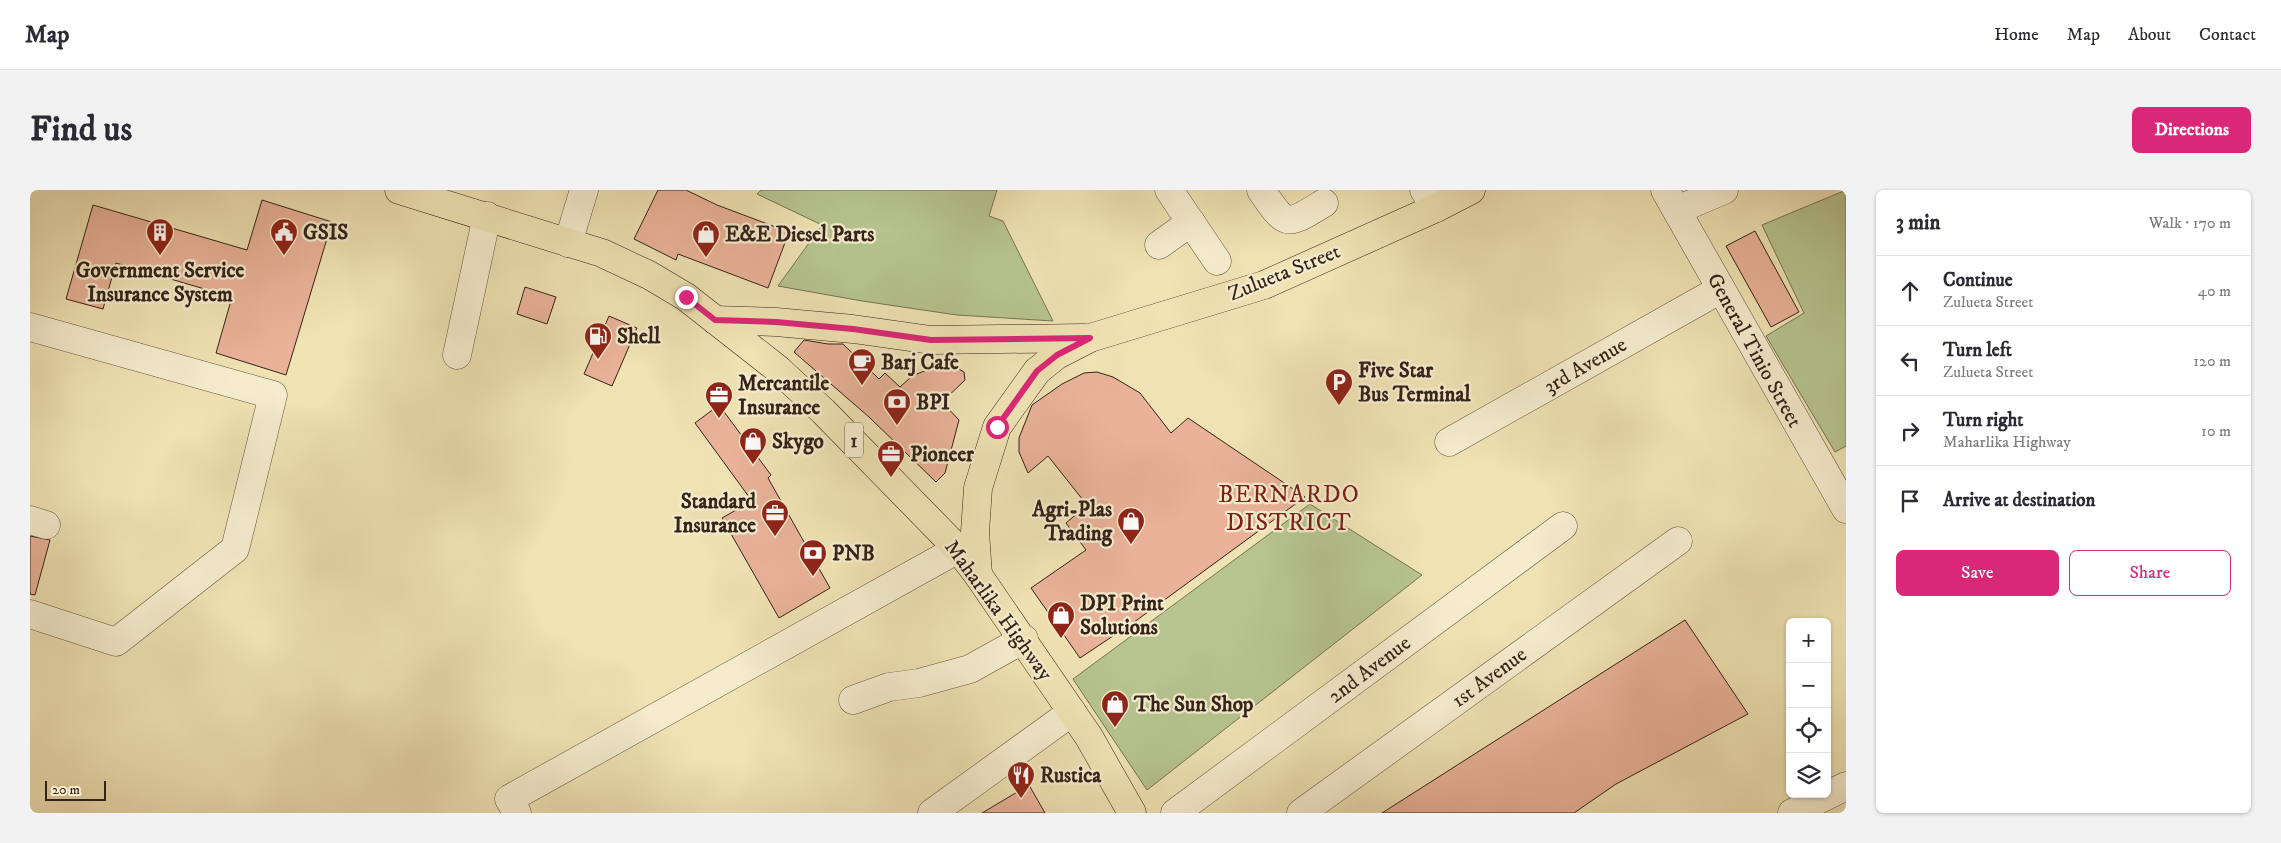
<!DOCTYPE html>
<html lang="en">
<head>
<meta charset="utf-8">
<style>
  :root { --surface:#fff; --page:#f2f2f3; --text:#2b2b33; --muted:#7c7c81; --line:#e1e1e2; --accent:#db2777 }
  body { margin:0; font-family:"IM FELL DW Pica",serif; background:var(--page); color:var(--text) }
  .controls { position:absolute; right:15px; bottom:15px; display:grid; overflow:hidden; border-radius:8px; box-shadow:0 1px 4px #0004 }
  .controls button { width:45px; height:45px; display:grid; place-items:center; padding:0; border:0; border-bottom:1px solid var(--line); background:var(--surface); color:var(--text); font:25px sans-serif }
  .scale { position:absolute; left:15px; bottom:12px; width:61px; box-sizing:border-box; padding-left:5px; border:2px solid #342319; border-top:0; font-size:14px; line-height:18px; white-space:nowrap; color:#342319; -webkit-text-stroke:4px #f5ecce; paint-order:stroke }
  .stop { position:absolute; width:15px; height:15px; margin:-11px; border:4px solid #db2777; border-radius:50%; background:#fff }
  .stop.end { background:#db2777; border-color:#fff; box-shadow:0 1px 5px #0008 }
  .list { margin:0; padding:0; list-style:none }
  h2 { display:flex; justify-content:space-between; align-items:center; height:65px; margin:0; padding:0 20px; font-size:21px }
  h2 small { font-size:16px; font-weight:400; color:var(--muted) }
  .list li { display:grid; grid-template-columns:32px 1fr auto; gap:15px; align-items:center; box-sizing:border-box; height:70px; padding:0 20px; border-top:1px solid var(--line) }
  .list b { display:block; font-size:19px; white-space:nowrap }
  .list p { margin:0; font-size:16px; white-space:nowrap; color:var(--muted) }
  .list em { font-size:16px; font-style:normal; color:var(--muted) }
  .actions { display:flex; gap:10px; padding:15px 20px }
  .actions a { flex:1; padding:11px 0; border:1px solid var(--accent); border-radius:8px; text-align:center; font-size:18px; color:var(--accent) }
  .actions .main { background:var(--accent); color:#fff }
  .icon { flex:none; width:28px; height:28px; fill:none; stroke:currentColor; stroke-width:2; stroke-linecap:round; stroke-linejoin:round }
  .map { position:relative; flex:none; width:1816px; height:623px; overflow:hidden; border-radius:8px }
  header { display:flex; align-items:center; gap:30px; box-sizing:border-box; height:70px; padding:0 25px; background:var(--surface); border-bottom:1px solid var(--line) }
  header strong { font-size:24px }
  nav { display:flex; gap:28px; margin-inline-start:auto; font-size:18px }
  .intro { display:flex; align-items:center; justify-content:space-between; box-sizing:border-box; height:120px; padding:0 30px }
  h1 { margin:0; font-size:35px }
  .button { padding:12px 22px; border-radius:8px; background:var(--accent); color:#fff; font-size:18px; font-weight:700 }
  main { display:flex; gap:30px; padding:0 30px }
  aside { flex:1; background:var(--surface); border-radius:8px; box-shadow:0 1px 4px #0004 }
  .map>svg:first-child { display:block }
  .green { fill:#b6c48f; stroke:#757454 }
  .building { fill:#e9b299; stroke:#342319 }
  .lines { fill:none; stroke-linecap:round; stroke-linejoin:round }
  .minor-casing { stroke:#635340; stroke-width:29 }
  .major-casing { stroke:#342319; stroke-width:29 }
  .minor { stroke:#f5ecce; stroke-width:28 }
  .major { stroke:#efe2b3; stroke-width:28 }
  .route { stroke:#db2777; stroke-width:6 }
  .labels { text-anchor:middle; stroke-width:4.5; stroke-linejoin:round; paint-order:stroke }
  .shield { fill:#f5ecce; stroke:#6e5f4f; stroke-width:1 }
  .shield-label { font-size:20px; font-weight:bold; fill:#342319 }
  .poi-label { font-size:21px; font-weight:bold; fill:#342319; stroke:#f5ecce; text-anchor:start }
  .street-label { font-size:21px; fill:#342319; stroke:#f5ecce }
  .quarter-label { font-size:24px; letter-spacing:1px; fill:#7a1f14; stroke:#f5ecce }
</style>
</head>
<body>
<header>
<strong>Map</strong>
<nav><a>Home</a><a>Map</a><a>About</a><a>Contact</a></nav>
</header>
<div class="intro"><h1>Find us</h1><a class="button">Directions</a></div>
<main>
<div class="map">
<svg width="1816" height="623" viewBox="0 0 1816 623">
  <rect width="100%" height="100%" fill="#efe2b3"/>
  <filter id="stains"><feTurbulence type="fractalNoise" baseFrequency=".004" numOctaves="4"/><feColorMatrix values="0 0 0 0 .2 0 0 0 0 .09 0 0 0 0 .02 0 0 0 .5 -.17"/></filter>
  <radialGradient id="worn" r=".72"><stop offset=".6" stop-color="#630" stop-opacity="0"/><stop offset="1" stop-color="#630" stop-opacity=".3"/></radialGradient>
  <g class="green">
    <path d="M731,0H967L959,26L973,31L1023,131L927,125L832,111L748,96L792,35L727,4Z"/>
    <path d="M1816,0V256L1805,262L1736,146L1774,123L1732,35Z"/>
    <path d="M1280,314L1392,385L1117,600L1043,489Z"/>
  </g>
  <g class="building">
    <path d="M628,0H656L687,15L759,42L738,98L648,64L646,70L604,49Z"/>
    <path d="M232,10L302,32L256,185L186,163L202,107L86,73L73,119L36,109L63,15L217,60Z"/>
    <path d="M1725,41L1769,122L1741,137L1696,56Z"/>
    <path d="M495,97L526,107L517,134L487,124Z"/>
    <path d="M579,126L607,138L582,196L554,184Z"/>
    <path d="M774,150L798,154H813L849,189L855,183L870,197L882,186L909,175L927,178L934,182L935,190L912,212L929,230L915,283L906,292L839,227L764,162Z"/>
    <path d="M1067,182L1083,187L1110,203L1141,243L1158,228L1275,307L1107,430L1050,468L1001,398L1056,360L1036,333L1057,315L1018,266L998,283L989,262V248L1002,215L1032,194L1054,183Z"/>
    <path d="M689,215L741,285L738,288L800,398L749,428L692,328L722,311L665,233Z"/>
    <path d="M0,346L20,350L5,405L0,404Z"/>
    <path d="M1655,430L1718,524L1586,594L1544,623H1352Z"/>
    <path d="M999,595L1015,623H952Z"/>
  </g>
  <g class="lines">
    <g class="minor-casing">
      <g id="minor">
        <path d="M1139,0L1187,71"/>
        <path d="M1231,0C1257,38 1256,36 1294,13"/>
        <path d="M1394,0L1406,18"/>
        <path d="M1635,0L1816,319"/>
        <path d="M1647,20L1694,0"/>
        <path d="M538,53L554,0"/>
        <path d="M1129,55L1161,32"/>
        <path d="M0,137L243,205L205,359L86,452L0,424"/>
        <path d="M427,165L457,26"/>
        <path d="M1419,252L1691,99"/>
        <path d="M0,330L16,335"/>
        <path d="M823,510L859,497L889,493L940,479L994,449"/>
        <path d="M487,623L479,609L928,359"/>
        <path d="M902,623L1042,522"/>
        <path d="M1145,623L1533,336"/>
        <path d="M1271,623L1648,351"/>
        <path d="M1762,623L1816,596"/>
      </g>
    </g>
    <g class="major-casing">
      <g id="major">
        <path d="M369,0L572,63L619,85L656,107L749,180L793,221L928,359L948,385L1059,547L1102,623"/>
        <path d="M685,130L746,132L823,139L901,150L1054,148"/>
        <path d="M948,385L945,342L948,298L967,237L1007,181L1027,165L1060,148L1234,95L1406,18L1441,0"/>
      </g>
    </g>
    <use href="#minor" class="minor"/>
    <use href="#major" class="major"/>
  </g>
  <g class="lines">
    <path class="route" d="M656,107L685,130L746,132L823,139L901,150L1060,148L1027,165L1007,181L967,237"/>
  </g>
  <defs>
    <g id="building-pin" transform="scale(1.4375)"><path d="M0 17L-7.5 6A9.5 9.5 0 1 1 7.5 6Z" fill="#8f2418" stroke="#f5ecce"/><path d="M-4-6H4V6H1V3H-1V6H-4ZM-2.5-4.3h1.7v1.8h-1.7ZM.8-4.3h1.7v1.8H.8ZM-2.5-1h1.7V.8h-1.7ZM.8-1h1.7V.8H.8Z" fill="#fff"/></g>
    <g id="civic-pin" transform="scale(1.4375)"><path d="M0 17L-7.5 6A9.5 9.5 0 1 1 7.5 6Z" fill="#8f2418" stroke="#f5ecce"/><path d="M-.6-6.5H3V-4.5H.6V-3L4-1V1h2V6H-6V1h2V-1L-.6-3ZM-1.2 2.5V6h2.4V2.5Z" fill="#fff"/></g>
    <g id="shop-pin" transform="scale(1.4375)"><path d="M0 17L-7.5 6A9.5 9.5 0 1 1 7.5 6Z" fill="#8f2418" stroke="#f5ecce"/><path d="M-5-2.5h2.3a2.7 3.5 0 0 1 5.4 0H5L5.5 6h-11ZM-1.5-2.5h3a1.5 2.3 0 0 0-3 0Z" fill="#fff"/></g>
    <g id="fuel-pin" transform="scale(1.4375)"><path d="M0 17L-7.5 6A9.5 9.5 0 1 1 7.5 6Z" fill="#8f2418" stroke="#f5ecce"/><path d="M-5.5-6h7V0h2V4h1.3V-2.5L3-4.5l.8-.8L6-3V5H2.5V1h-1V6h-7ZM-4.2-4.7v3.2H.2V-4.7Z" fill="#fff"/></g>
    <g id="cafe-pin" transform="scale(1.4375)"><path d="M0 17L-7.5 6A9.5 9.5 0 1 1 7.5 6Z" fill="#8f2418" stroke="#f5ecce"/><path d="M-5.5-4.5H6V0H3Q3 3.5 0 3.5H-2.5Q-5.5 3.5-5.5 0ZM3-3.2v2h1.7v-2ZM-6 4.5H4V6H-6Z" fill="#fff"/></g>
    <g id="parking-pin" transform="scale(1.4375)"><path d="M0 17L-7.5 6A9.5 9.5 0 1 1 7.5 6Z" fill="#8f2418" stroke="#f5ecce"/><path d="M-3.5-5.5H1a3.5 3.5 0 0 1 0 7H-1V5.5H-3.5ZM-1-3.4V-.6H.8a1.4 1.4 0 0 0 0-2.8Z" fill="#fff"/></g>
    <g id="office-pin" transform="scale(1.4375)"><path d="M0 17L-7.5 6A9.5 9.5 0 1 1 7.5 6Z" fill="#8f2418" stroke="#f5ecce"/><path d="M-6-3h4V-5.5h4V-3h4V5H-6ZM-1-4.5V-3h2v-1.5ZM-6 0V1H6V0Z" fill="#fff"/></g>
    <g id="bank-pin" transform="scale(1.4375)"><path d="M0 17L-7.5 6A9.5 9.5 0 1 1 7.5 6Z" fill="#8f2418" stroke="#f5ecce"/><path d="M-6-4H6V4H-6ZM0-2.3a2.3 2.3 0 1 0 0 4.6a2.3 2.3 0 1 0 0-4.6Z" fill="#fff"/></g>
    <g id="restaurant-pin" transform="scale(1.4375)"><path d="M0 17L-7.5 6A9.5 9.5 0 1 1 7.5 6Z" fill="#8f2418" stroke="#f5ecce"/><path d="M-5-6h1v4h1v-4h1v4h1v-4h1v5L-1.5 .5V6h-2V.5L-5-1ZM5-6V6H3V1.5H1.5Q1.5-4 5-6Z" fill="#fff"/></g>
  </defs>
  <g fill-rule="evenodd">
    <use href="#building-pin" x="130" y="42"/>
    <use href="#civic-pin" x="254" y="42"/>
    <use href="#shop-pin" x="676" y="44"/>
    <use href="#fuel-pin" x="568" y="146"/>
    <use href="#cafe-pin" x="832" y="172"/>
    <use href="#parking-pin" x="1309" y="192"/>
    <use href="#office-pin" x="689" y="205"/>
    <use href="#bank-pin" x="867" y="212"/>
    <use href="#shop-pin" x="723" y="251"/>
    <use href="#office-pin" x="861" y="264"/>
    <use href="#office-pin" x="745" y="323"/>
    <use href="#shop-pin" x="1101" y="331"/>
    <use href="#bank-pin" x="783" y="363"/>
    <use href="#shop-pin" x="1031" y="425"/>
    <use href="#shop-pin" x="1085" y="514"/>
    <use href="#restaurant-pin" x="991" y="585"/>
  </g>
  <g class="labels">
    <rect class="shield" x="815" y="232.5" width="18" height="35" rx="4"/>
    <g class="shield-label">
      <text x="824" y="257">1</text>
    </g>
    <g class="poi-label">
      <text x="273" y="49">GSIS</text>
      <text x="695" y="51">E&amp;E Diesel Parts</text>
      <text x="130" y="87" text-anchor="middle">Government Service<tspan x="130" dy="24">Insurance System</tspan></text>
      <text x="587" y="153">Shell</text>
      <text x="851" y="179">Barj Cafe</text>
      <text x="1328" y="187">Five Star<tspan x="1328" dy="24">Bus Terminal</tspan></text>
      <text x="708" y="200">Mercantile<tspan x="708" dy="24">Insurance</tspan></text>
      <text x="886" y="219">BPI</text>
      <text x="742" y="258">Skygo</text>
      <text x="880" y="271">Pioneer</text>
      <text x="726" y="318" text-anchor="end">Standard<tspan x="726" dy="24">Insurance</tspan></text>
      <text x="1082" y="326" text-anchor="end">Agri-Plas<tspan x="1082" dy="24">Trading</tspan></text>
      <text x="802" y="370">PNB</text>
      <text x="1050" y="420">DPI Print<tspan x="1050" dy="24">Solutions</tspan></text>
      <text x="1104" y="521">The Sun Shop</text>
      <text x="1010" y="592">Rustica</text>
    </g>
    <g class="street-label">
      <text transform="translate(1254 82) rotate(-22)" y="7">Zulueta Street</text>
      <text transform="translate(1725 160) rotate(61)" y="7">General Tinio Street</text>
      <text transform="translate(1555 175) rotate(-30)" y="7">3rd Avenue</text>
      <text transform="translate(969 420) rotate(54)" y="7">Maharlika Highway</text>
      <text transform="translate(1339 479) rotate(-37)" y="7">2nd Avenue</text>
      <text transform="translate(1459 487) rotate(-36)" y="7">1st Avenue</text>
    </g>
    <g class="quarter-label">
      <text x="1259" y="312">BERNARDO<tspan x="1259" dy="28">DISTRICT</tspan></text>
    </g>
  </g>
  <rect width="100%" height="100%" filter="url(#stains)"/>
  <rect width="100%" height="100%" fill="url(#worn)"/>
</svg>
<div class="controls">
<button>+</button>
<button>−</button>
<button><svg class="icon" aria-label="locate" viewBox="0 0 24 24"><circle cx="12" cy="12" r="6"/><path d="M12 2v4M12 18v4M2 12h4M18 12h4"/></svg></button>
<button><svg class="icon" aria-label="layers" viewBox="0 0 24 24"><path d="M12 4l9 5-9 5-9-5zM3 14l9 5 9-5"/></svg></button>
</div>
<div class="scale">20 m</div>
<div class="stop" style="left:967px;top:237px"></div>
<div class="stop end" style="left:656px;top:107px"></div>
</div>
<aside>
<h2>3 min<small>Walk · 170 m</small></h2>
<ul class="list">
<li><svg class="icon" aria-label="ahead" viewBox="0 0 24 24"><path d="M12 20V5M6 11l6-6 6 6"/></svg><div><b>Continue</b><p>Zulueta Street</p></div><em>40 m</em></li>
<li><svg class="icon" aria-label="left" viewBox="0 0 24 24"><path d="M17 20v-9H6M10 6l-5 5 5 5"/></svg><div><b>Turn left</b><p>Zulueta Street</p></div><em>120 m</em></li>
<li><svg class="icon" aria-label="right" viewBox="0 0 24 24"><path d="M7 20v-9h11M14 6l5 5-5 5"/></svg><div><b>Turn right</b><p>Maharlika Highway</p></div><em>10 m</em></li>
<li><svg class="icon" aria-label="arrive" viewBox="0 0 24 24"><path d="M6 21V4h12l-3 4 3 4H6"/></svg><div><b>Arrive at destination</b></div></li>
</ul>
<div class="actions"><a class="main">Save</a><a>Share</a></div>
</aside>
</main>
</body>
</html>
